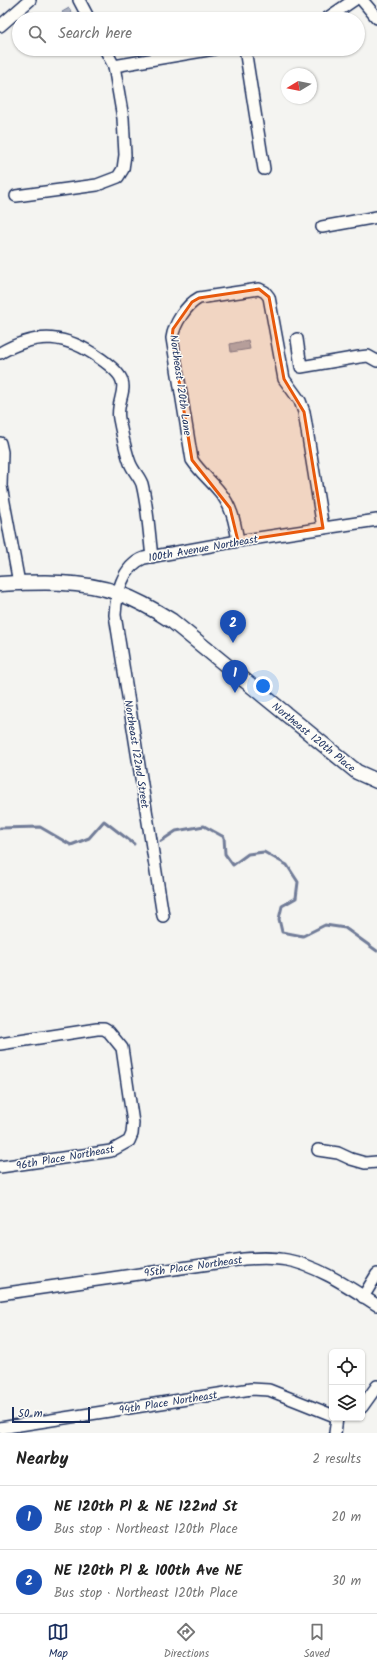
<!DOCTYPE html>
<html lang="en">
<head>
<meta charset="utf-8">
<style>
  :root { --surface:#fff; --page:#f2f2f2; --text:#222; --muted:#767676; --line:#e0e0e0; --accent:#1b2f5e }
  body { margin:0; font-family:Kalam,sans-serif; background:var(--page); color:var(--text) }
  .controls { position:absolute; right:12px; bottom:12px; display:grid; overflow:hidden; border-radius:6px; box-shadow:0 1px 3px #0004 }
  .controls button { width:36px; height:36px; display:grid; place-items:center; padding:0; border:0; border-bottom:1px solid var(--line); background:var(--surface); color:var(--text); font:20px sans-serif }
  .compass { position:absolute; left:281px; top:68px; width:36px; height:36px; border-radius:50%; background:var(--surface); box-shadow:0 1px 3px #0004; rotate:260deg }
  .scale { position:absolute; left:12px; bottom:10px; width:78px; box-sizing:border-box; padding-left:4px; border:2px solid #1b2f5e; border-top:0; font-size:11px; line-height:14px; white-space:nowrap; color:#1b2f5e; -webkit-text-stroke:3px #fdfcf7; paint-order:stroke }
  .you { position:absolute; left:263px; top:686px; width:14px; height:14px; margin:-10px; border:3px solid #fff; border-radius:50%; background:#1a73e8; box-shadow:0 0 0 6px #1a73e833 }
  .badge { display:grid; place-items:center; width:26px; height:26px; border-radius:50%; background:var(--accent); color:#fff; font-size:13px; font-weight:700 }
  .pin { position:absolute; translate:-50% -33px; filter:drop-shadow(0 1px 2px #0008) }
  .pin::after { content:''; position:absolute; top:21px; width:14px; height:12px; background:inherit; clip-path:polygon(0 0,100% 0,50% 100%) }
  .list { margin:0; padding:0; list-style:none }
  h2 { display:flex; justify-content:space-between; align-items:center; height:52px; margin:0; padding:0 16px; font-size:17px }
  h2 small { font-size:13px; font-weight:400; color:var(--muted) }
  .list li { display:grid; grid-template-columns:26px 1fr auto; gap:12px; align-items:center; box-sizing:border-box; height:64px; padding:0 16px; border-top:1px solid var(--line) }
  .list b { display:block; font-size:15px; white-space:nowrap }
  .list p { margin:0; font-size:13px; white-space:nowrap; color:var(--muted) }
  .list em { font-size:13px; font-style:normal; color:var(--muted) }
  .icon { flex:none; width:22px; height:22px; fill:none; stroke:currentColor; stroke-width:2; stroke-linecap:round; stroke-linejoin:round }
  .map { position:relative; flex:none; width:377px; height:1433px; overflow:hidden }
  .search { position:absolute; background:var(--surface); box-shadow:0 1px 3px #0004; left:12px; right:12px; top:12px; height:44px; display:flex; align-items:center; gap:10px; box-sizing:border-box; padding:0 14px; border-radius:22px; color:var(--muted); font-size:15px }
  .sheet { height:180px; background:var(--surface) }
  nav { display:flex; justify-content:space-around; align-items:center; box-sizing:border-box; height:56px; border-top:1px solid var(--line); background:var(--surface); font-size:11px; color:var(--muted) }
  nav a { display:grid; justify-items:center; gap:2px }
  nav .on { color:var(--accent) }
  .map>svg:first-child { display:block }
  .water { fill:#aab0bf; stroke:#717c98 }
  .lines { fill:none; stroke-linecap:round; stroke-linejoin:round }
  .stream { stroke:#717c98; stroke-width:3 }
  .minor-casing { stroke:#1b2f5e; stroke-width:14 }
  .major-casing { stroke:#1b2f5e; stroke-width:17 }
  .minor { stroke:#fdfcf7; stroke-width:11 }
  .major { stroke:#fdfcf7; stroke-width:14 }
  .marked { fill:#e8590c; fill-opacity:0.2; stroke:#e8590c; stroke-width:3; stroke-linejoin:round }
  .labels { text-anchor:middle; stroke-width:3; stroke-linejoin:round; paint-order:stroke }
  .street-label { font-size:11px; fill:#1b2f5e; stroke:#fdfcf7 }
</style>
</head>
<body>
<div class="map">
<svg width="377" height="1433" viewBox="0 0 377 1433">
  <rect width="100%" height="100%" fill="#f4f4f1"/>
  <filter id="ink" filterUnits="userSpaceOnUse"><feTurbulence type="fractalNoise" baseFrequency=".025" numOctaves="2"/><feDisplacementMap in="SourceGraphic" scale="8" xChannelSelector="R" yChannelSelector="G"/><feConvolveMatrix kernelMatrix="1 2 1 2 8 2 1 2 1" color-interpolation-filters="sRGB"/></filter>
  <g filter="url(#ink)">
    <g class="water">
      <path d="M69,8L76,19H67L62,12Z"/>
      <path d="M248,340L250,349L231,352L230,344Z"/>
    </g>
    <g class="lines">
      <g class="stream">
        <path d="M0,828L40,827L71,845L89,838L104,821L134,844"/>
        <path d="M161,841L176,831L204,826L224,837L225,854L233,865L248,854L264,852L287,865L298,882L296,898L282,906L279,919L282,932L303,936L325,925L345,928L377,951"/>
      </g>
      <g class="minor-casing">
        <g id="minor">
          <path d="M79,0L89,19"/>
          <path d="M362,0L377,18"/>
          <path d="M326,19L354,0"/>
          <path d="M0,26L30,0"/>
          <path d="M245,49L264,169"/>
          <path d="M114,66L214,49"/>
          <path d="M16,196L97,185L118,177L123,169L125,155L123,118L114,66L105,49"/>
          <path d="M322,227L377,217"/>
          <path d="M297,339L301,367L359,357L368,356L377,361"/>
          <path d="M0,353C38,331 66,334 101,359C108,364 120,373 122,381C126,392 116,404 119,419C122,433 125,450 130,463C133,471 139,476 142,484C148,508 149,533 152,557"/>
          <path d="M0,443L2,452L1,486L19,583"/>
          <path d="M238,541C235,523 232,506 219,491C210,480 200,472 192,460L172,338C174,324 186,305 199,298L259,289L265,292L269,297L284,379L300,401L304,412L323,528"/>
          <path d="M163,916L115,615C116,595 122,566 144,558L238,541L377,520"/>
          <path d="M0,1044L97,1029H104L109,1032L122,1048L133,1123L132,1134L129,1141L111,1151L0,1167"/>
          <path d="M318,1150L338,1153L351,1159L365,1163L377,1162"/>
          <path d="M0,1294L244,1259C258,1258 272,1257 287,1260C319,1266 350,1288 377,1305"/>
          <path d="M363,1297L377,1274"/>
          <path d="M362,1407L377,1386"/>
          <path d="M0,1428L251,1389L269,1390L332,1415"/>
          <path d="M335,1433L337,1418"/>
        </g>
      </g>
      <g class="major-casing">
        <path id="major" d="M0,584C38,582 82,580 118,593C137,600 155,610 172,621L357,772L377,781"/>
      </g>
      <use href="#minor" class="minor"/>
      <use href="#major" class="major"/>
    </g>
  </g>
  <path class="marked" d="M259,289L269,297L284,379L304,412L323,528L238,541L230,508L192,460L172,338L173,329L192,302L199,298Z"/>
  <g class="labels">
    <g class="street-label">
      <text transform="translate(181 385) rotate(82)" y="4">Northeast 120th Lane</text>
      <text transform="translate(203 548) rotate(-10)" y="4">100th Avenue Northeast</text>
      <text transform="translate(314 737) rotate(39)" y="4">Northeast 120th Place</text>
      <text transform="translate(137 754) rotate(81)" y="4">Northeast 122nd Street</text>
      <text transform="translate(65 1157) rotate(-10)" y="4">96th Place Northeast</text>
      <text transform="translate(193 1266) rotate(-8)" y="4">95th Place Northeast</text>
      <text transform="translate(168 1402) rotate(-9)" y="4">94th Place Northeast</text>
    </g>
  </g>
</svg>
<div class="controls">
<button><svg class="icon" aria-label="locate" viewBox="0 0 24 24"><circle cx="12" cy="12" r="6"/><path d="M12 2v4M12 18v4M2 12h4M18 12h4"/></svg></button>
<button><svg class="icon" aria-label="layers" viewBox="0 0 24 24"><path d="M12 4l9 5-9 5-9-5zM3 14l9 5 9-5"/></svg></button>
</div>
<svg class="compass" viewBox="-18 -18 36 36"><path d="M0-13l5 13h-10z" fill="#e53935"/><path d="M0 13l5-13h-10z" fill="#767676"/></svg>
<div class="scale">50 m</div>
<div class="you"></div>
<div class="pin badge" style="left:235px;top:693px;background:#1a4fb4">1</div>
<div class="pin badge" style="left:233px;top:643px;background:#1a4fb4">2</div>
<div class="search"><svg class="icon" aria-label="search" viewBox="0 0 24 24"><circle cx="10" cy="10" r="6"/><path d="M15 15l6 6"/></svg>Search here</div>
</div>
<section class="sheet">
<h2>Nearby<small>2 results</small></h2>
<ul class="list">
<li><span class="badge" style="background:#1a4fb4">1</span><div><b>NE 120th Pl &amp; NE 122nd St</b><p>Bus stop · Northeast 120th Place</p></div><em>20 m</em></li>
<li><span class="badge" style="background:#1a4fb4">2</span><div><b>NE 120th Pl &amp; 100th Ave NE</b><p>Bus stop · Northeast 120th Place</p></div><em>30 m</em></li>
</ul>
</section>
<nav>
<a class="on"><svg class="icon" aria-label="map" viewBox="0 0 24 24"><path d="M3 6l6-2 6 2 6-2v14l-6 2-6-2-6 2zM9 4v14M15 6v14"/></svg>Map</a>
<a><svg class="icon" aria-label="directions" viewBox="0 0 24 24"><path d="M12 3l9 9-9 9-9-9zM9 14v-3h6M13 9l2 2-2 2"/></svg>Directions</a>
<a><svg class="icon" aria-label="saved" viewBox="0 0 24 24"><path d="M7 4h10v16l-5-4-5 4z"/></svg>Saved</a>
</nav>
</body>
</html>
